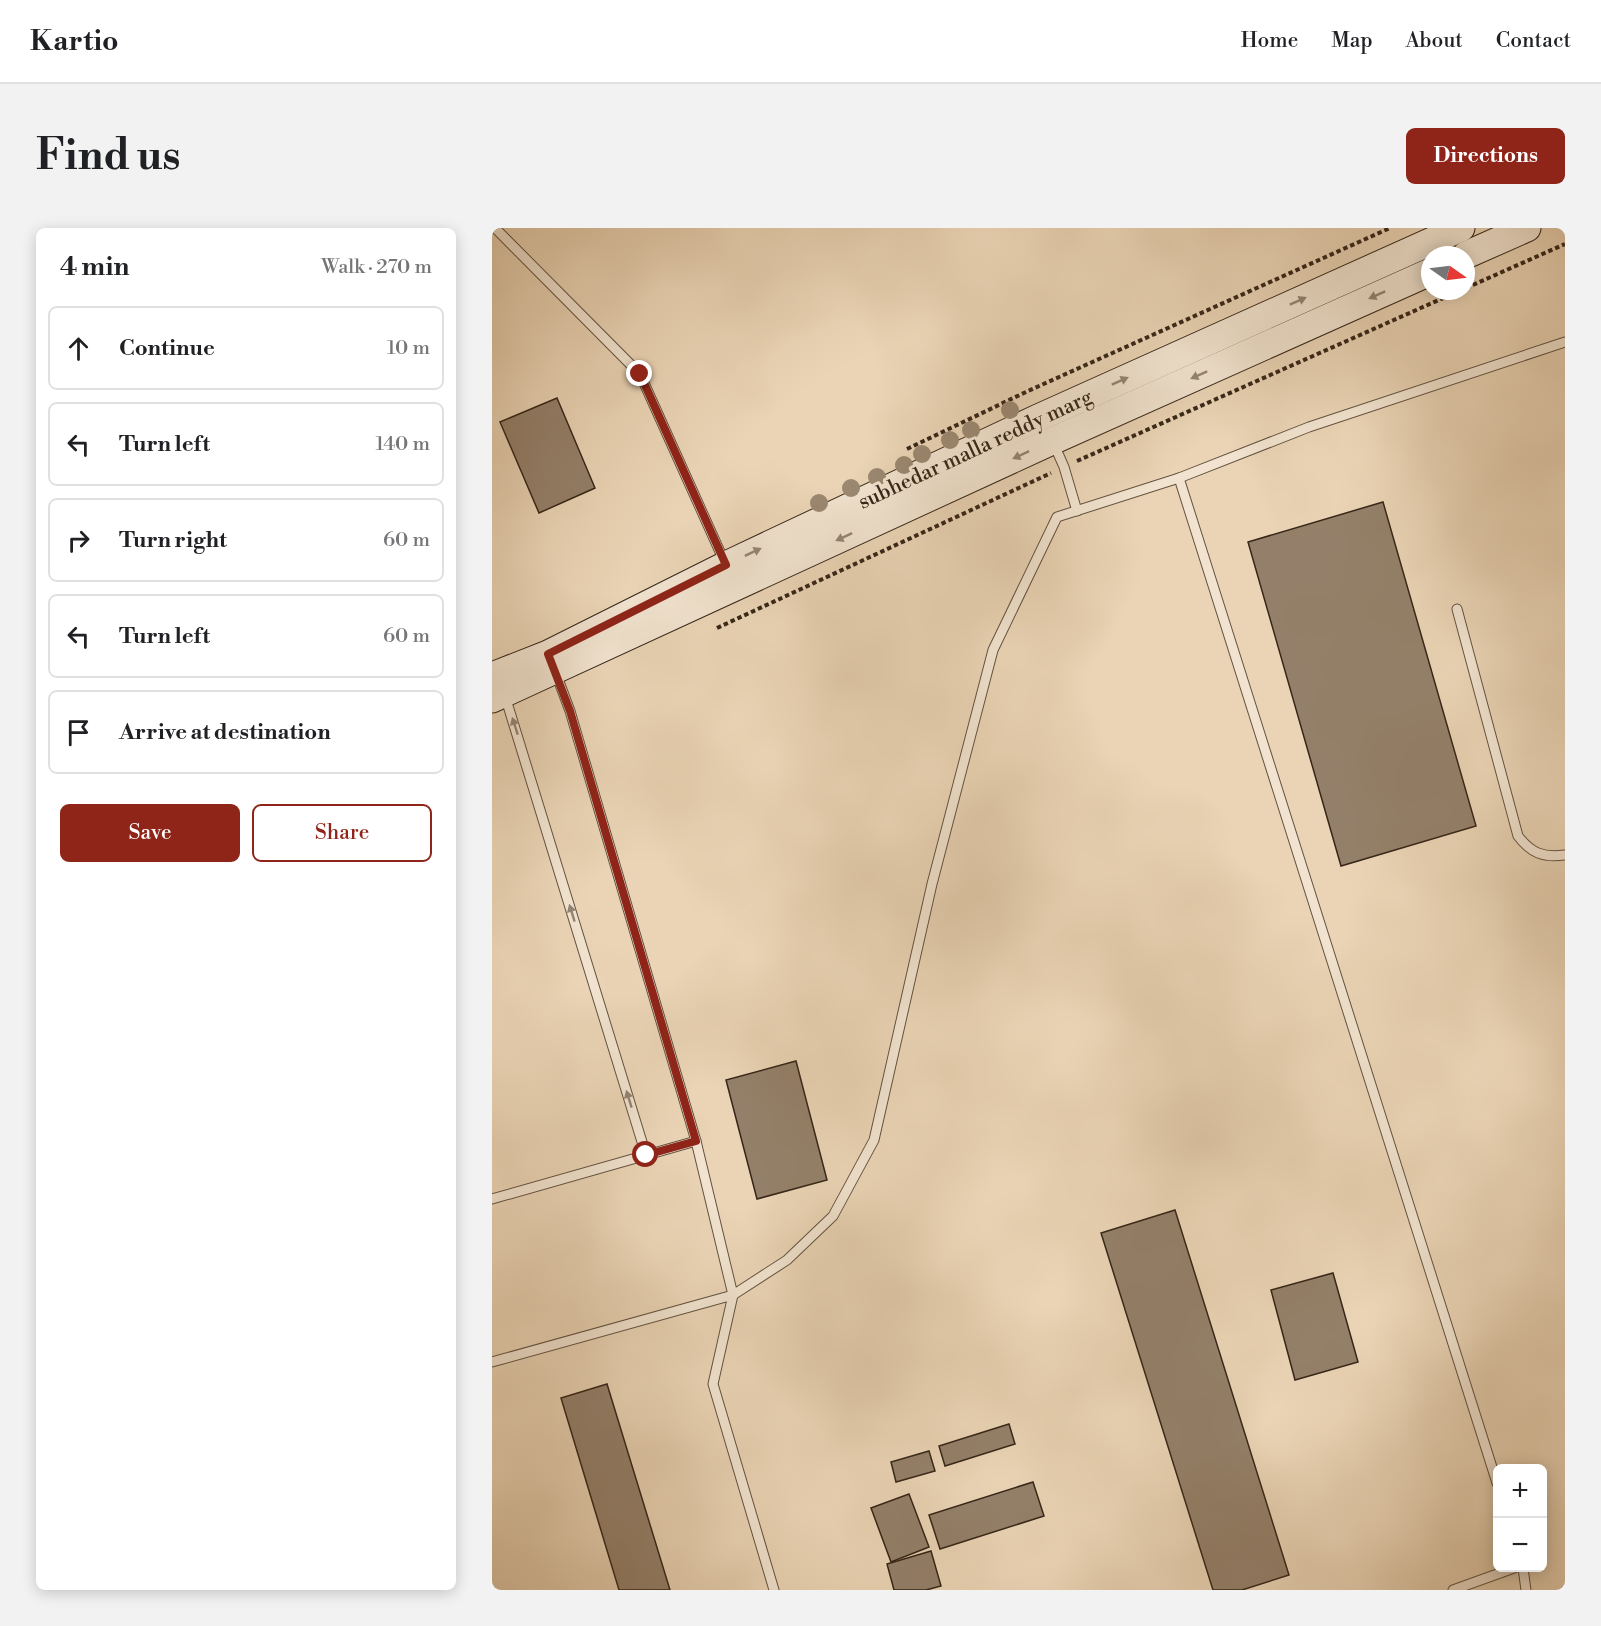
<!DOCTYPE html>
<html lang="en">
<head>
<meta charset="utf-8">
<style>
  :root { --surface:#fff; --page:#f2f2f2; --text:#202124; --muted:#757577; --line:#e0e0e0; --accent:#8f2418 }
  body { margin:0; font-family:"Libre Bodoni",serif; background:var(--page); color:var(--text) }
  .controls { position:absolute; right:18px; bottom:18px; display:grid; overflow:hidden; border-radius:9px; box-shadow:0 3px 15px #0003 }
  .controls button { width:54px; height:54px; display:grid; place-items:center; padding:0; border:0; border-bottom:2px solid var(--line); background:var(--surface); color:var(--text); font:30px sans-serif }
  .compass { position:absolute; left:929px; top:18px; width:54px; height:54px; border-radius:50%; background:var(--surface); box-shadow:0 3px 15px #0003; rotate:104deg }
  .stop { position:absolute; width:18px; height:18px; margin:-14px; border:4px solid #8f2418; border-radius:50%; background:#fff }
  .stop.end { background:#8f2418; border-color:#fff; box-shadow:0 2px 6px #0008 }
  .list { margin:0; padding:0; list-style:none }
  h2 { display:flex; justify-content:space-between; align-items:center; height:78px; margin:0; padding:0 24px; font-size:26px }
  h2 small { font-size:20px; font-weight:400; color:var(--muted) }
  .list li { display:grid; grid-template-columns:39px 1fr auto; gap:18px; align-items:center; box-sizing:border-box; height:84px; margin:0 12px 12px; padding:0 12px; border:2px solid var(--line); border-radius:9px }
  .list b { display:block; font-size:22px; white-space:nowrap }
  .list em { font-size:20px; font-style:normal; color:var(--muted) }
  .actions { display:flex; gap:12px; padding:18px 24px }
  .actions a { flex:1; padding:14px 0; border:2px solid var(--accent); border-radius:9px; text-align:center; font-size:21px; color:var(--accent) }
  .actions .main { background:var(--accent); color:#fff }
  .icon { flex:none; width:33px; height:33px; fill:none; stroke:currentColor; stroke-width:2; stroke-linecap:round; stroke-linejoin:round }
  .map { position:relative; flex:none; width:1073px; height:1362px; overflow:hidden; border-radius:9px }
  header { display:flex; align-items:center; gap:36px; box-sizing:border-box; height:84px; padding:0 30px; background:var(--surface); border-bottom:2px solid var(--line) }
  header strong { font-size:28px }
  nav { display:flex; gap:33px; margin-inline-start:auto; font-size:21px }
  .intro { display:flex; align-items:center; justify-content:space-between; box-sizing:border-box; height:144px; padding:0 36px }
  h1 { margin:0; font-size:42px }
  .button { padding:15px 27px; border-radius:9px; background:var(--accent); color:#fff; font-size:21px; font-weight:700 }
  main { display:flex; gap:36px; padding:0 36px }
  aside { flex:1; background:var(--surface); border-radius:9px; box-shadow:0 3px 15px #0003 }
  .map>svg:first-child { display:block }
  .building { fill:#94806a; stroke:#362619; stroke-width:1.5 }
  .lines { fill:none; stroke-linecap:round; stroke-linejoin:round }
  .lane-casing { stroke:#635240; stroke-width:11 }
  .secondary-casing { stroke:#362619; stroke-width:29 }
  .path { stroke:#362619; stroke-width:4; stroke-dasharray:4.5 3; stroke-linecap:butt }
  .lane { stroke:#f1e3cf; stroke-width:9 }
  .secondary { stroke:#f1e3cf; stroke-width:27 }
  .tree { fill:#9b8871 }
  .oneway { fill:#948474 }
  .route { stroke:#8f2418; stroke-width:8 }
  .labels { text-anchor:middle; stroke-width:6; stroke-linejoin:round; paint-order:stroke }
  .street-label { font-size:21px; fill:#362619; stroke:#f1e3cf }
</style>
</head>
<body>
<header>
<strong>Kartio</strong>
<nav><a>Home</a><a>Map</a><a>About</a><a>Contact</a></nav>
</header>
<div class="intro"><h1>Find us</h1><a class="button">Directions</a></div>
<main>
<aside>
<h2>4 min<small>Walk · 270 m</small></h2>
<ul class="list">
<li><svg class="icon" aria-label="ahead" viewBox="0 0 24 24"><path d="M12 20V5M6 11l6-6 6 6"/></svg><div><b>Continue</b></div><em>10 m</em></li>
<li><svg class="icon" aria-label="left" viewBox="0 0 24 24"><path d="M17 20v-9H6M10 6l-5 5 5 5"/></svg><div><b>Turn left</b></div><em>140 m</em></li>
<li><svg class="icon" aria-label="right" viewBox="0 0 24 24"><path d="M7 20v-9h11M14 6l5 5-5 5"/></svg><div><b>Turn right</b></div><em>60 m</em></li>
<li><svg class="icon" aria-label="left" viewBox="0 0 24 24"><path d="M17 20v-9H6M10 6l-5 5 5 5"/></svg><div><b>Turn left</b></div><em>60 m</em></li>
<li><svg class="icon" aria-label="arrive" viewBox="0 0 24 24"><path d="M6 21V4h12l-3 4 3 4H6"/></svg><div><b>Arrive at destination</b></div></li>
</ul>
<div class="actions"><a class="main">Save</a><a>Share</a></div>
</aside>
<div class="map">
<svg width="1073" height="1362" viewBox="0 0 1073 1362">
  <rect width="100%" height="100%" fill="#ead4b5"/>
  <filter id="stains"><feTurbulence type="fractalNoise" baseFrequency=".00333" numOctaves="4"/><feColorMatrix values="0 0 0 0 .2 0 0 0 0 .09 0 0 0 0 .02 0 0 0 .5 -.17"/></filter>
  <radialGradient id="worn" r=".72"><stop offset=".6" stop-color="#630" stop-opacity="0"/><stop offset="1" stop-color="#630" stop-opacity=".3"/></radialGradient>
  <g class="building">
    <path d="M65,170L103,260L47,285L8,194Z"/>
    <path d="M891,274L984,598L849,638L756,314Z"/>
    <path d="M304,833L335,952L265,971L234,852Z"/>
    <path d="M683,982L797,1347L750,1362H721L609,1005Z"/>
    <path d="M841,1045L866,1134L803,1152L779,1062Z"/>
    <path d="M115,1156L178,1362H127L69,1170Z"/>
    <path d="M517,1196L523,1216L453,1238L447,1218Z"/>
    <path d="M437,1223L443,1243L404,1254L399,1234Z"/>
    <path d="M541,1254L552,1288L448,1321L437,1287Z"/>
    <path d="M417,1266L437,1319L399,1334L379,1280Z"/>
    <path d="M439,1323L449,1358L434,1362H402L395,1336Z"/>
  </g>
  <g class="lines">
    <g class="lane-casing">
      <g id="lane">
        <path d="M3,0L148,146L233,335"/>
        <path d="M561,214L572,239L585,283"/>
        <path d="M687,250L1005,1255"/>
        <path d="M965,381L1026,608C1039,625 1051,630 1073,627"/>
        <path d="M63,443L78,483L204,913L241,1067L295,1032L341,988L382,912L440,656L501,422L565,289L687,250L817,199L1073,114"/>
        <path d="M13,468L154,927"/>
        <path d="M0,971L204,913"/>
        <path d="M0,1134L241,1067L221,1156L282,1362"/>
        <path d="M1031,1340L1034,1362"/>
        <path d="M961,1362L1022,1340"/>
      </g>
    </g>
    <g class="secondary-casing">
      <g id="secondary">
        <path d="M974,27L1035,0"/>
        <path d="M0,448L56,426L234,337L546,190L969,0"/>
        <path d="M0,471L560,213L938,44"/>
      </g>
    </g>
    <g class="path">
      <path d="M974,60L1073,16"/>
      <path d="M415,221L536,163L898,0"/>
      <path d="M585,233L967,63"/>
      <path d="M225,400L559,245"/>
    </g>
    <use href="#lane" class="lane"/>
    <use href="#secondary" class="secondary"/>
  </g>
  <g class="tree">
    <circle cx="518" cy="182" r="9"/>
    <circle cx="479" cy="202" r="9"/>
    <circle cx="458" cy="212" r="9"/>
    <circle cx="430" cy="226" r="9"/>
    <circle cx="412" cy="237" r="9"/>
    <circle cx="385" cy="249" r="9"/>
    <circle cx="359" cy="260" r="9"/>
    <circle cx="327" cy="275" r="9"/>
  </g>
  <defs><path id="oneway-solid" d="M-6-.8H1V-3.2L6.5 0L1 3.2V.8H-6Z" transform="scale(1.5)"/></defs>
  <g class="oneway">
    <use href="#oneway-solid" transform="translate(885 67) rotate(156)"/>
    <use href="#oneway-solid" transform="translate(806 73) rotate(-24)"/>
    <use href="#oneway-solid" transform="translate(707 147) rotate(156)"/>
    <use href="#oneway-solid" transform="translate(628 153) rotate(-24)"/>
    <use href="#oneway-solid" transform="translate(529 227) rotate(155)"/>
    <use href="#oneway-solid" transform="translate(352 309) rotate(155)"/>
    <use href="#oneway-solid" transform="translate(261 324) rotate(-25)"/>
    <use href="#oneway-solid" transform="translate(23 498) rotate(-108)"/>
    <use href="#oneway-solid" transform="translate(80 685) rotate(-107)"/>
    <use href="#oneway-solid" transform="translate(137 871) rotate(-107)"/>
  </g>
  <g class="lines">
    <path class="route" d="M148,146L234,337L56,426L78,483L204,913L154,927"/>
  </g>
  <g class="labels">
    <g class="street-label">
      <text transform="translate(483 221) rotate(-25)" y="7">subhedar malla reddy marg</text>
    </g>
  </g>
  <rect width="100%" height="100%" filter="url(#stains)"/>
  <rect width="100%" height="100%" fill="url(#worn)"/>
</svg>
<div class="controls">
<button>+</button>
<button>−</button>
</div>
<svg class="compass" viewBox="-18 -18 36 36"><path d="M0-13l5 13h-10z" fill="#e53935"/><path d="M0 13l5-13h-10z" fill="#757577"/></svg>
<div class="stop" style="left:154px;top:927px"></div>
<div class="stop end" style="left:148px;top:146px"></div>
</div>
</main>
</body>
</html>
